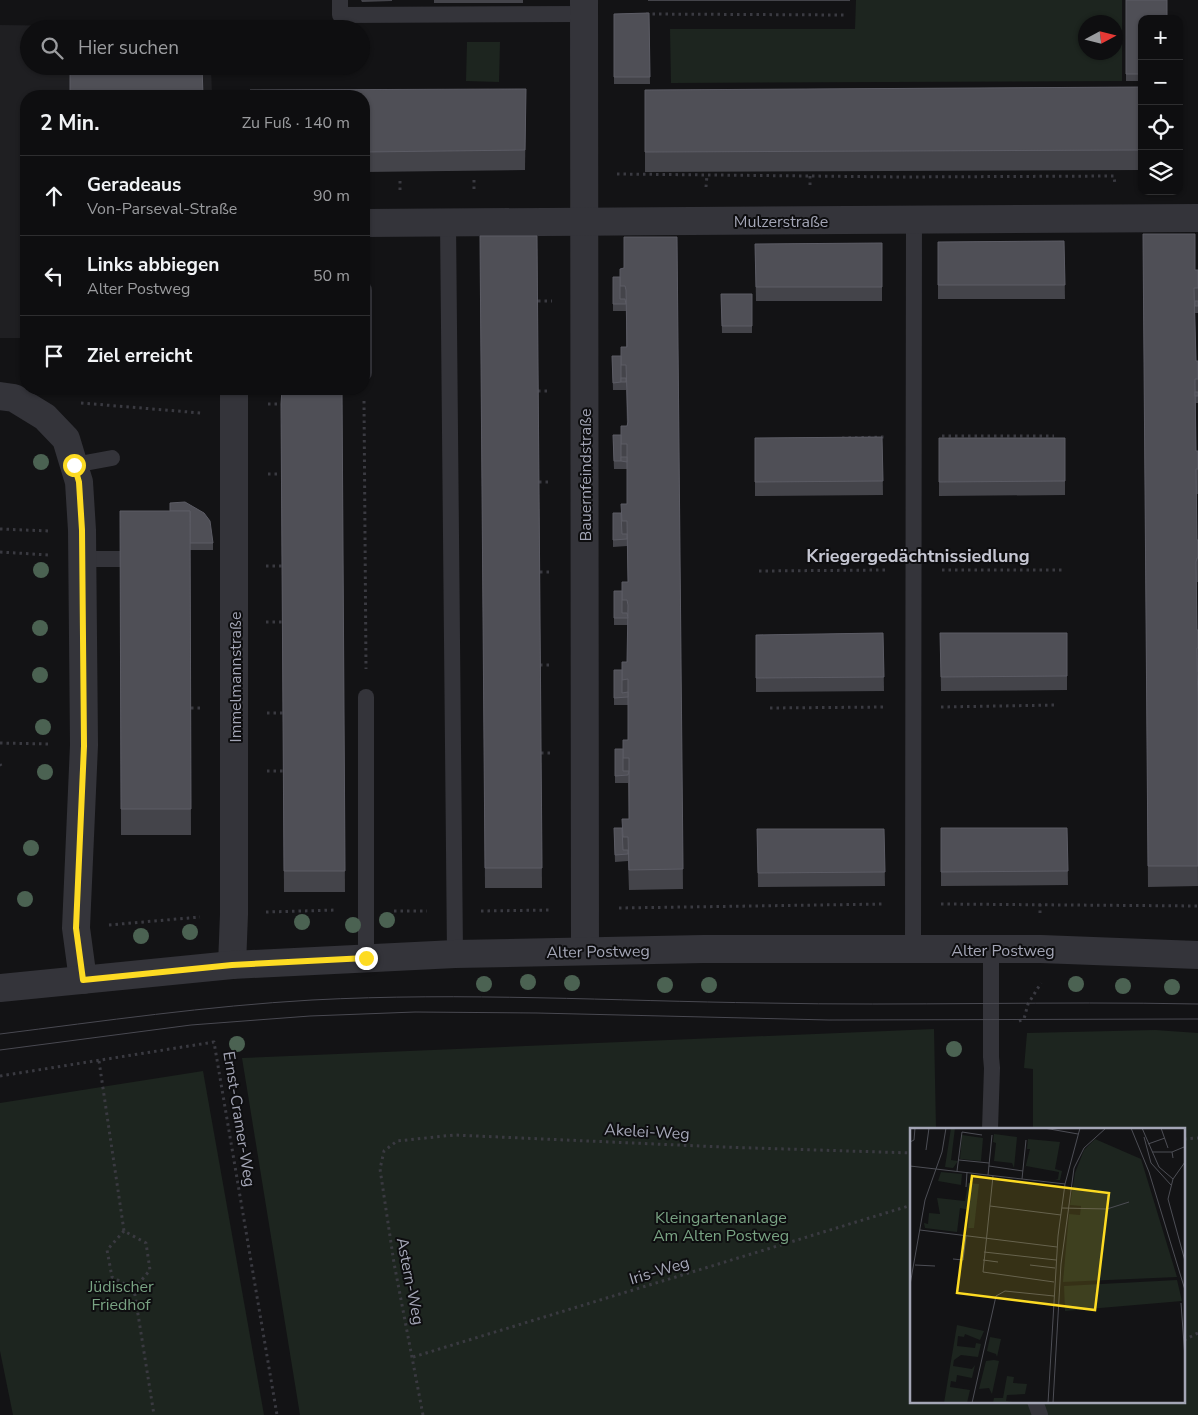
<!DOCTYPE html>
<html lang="de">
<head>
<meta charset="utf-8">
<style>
  :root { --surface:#0e0e10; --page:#171719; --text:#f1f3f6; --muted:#9b9c9f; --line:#2e2e30 }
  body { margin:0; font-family:"Nunito Sans",sans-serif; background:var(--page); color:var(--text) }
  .controls { position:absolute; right:15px; top:15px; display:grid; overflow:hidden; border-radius:10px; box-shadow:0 1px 4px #0004 }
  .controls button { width:45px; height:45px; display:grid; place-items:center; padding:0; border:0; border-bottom:1px solid var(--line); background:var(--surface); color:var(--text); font:25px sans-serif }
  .compass { position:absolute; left:1078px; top:15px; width:45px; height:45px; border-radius:50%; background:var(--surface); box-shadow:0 1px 4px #0004; rotate:83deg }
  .stop { position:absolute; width:15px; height:15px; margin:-11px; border:4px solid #fddb23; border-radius:50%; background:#fff }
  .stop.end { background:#fddb23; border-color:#fff; box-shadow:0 1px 5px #0008 }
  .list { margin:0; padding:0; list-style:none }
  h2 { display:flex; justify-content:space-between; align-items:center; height:65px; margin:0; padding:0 20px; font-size:21px }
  h2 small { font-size:16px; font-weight:400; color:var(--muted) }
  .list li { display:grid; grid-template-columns:32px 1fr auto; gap:15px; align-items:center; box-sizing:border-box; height:80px; padding:0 20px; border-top:1px solid var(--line) }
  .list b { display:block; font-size:19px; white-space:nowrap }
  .list p { margin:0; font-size:16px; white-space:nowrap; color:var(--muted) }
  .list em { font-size:16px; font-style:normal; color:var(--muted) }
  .icon { flex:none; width:28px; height:28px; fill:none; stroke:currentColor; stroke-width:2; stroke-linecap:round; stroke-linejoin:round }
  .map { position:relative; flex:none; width:1198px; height:1415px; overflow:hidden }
  .search { position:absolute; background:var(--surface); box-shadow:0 1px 4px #0004; left:20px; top:20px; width:350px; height:55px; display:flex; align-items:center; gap:12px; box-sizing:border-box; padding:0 18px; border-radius:28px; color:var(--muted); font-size:19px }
  .panel { position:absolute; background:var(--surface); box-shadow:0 1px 4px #0004; left:20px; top:90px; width:350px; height:305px; border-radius:20px }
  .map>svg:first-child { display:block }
  .built { fill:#1f1f22 }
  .green { fill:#1d251f; fill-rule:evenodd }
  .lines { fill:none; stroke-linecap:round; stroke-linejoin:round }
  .path { stroke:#3a3a41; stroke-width:3; stroke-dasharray:2.5 4; stroke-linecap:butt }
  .service { stroke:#34343a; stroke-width:16 }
  .minor { stroke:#34343a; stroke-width:28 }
  .tertiary { stroke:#34343a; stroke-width:28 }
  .tram { stroke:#494951; stroke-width:1 }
  .tree { fill:#4b6252 }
  .wall { fill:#44444a }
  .building { fill:#4f4f56; stroke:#5c5c65 }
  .route { stroke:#fddb23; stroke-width:6 }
  .labels { text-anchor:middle; stroke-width:4; stroke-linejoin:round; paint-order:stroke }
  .street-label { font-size:16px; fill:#a4a6b6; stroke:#0e0e10 }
  .park-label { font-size:16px; fill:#79a383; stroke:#0e0e10 }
  .neighbourhood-label { font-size:18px; font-weight:bold; fill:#c5c6d2; stroke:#0e0e10 }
  .inset-road { fill:none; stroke:#4d4e55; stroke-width:1 }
  .view { fill:#fddb23; fill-opacity:0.15; stroke:#fddb23; stroke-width:2.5 }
  .inset-edge { fill:none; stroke:#a4a6b6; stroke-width:2.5 }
</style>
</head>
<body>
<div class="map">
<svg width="1198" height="1415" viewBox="0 0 1198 1415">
  <rect width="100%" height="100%" fill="#131315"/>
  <path class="built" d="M0,25L211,28L29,29V66H211L212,96H26V338H0Z"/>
  <g class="green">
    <path d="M856,0H1122V81L671,83L670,29H855ZM1086,22H1116V52H1086Z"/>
    <path d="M467,42H500L499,82L466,81Z"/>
    <path d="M934,1029L936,1129H912V1401H1184V1129H1033V1069L1024,1068L1027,1033L1155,1030L1198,1033V1415H300L242,1058Z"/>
    <path d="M203,1071L264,1415H13L0,1351V1103Z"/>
  </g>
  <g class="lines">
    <g class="path">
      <path d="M646,14L846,15"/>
      <path d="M617,174L902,177L1114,176L1115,185"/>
      <path d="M810,176V188"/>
      <path d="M400,181V190"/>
      <path d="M706,187L707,175"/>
      <path d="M474,189V179"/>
      <path d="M538,301H552"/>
      <path d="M538,391H550"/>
      <path d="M364,401L366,669"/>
      <path d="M81,403L201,413"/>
      <path d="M268,404H283"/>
      <path d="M942,436H1054"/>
      <path d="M842,438L886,437"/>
      <path d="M268,474H282"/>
      <path d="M539,482H551"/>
      <path d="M0,529L49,531"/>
      <path d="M0,552L49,555"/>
      <path d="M266,566H283"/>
      <path d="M942,570H1062"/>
      <path d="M759,571L885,570"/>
      <path d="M540,572H552"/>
      <path d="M266,622H283"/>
      <path d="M540,665H552"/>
      <path d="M941,707L1058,705"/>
      <path d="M191,708H200"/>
      <path d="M770,708L885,707"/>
      <path d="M267,713H283"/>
      <path d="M0,743L50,744"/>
      <path d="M541,753H551"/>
      <path d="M0,764L1,766"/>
      <path d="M267,771H284"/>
      <path d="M941,904L1198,906"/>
      <path d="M1040,904V917"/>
      <path d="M619,908L885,904"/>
      <path d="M394,911H427"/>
      <path d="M481,911L552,910"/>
      <path d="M266,912L337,910"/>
      <path d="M109,925L200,917"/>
      <path d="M1019,1021L1024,1019L1028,1004L1041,983"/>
      <path d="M99,1061L124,1231L146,1243L150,1270L134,1289L154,1415"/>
      <path d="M0,1076L214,1042L277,1415"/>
      <path d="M1184,1139L1198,1138"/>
      <path d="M124,1231L107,1250L112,1277L134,1289"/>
      <path d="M1184,1340L1198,1333"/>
      <path d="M413,1357L912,1205"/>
      <path d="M423,1415L394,1263L380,1169L384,1151L397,1141L454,1135L722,1147L912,1153"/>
    </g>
    <g class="service">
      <path d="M340,0V15L584,14"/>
      <path d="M448,222L455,954"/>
      <path d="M364,290V373"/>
      <path d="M74,465L112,458"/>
      <path d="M83,559H120"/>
      <path d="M366,697V958"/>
      <path d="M913,949L914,220"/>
      <path d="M990,1129L992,1068L991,1057V949"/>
      <path d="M1035,1401L1040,1415"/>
    </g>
    <g class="minor">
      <path d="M584,0L585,951"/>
      <path d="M364,223L1198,218"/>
      <path d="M0,396L14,398L45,417L66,439L79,482L82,530L84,745L76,928L83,980"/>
      <path d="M232,965L234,914V389"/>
    </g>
    <path class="tertiary" d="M0,988L232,965L455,954L703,949H1041L1198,955"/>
    <g class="tram">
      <path d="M0,1034C104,1021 207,1006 312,1000C463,992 613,1001 764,1003C909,1006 1053,1001 1198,1004"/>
      <path d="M0,1050L191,1025L310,1016L415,1012L537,1013L829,1020L1198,1019"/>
    </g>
  </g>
  <g class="tree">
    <circle cx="41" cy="462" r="8"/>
    <circle cx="41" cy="570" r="8"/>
    <circle cx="40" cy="628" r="8"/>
    <circle cx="40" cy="675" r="8"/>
    <circle cx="43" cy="727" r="8"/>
    <circle cx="45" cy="772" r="8"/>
    <circle cx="31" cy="848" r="8"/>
    <circle cx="25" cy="899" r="8"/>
    <circle cx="387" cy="920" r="8"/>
    <circle cx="302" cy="922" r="8"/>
    <circle cx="353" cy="925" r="8"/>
    <circle cx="190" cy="932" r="8"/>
    <circle cx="141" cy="936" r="8"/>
    <circle cx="528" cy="982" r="8"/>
    <circle cx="572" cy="983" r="8"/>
    <circle cx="484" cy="984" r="8"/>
    <circle cx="1076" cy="984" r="8"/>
    <circle cx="665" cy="985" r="8"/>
    <circle cx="709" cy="985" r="8"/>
    <circle cx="1123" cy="986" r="8"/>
    <circle cx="1172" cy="987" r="8"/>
    <circle cx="237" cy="1044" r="8"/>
    <circle cx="954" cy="1049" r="8"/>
  </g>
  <g class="wall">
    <path d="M361,0H392V1L362,2Z"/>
    <rect x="434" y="0" width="89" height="3"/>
    <rect x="648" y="0" width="202" height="1"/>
    <path d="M1126,0L1142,19V81H1126Z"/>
    <path d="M649,13L650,84H614V14Z"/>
    <path d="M1142,87V170L645,172V90Z"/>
    <path d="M526,89L525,170L364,172V96Z"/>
    <path d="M1143,234L1195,270H1198V313H1195L1196,361H1198V403H1196V451H1198V494H1197V540H1198V582H1197V630H1198V672H1197L1198,886L1148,887Z"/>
    <path d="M480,236H537L542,888H485Z"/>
    <path d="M677,237L683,889L629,890L628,861L615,862L614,828H622L629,819L628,783H615V749H623L628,740V705H614V677L622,670L627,662L628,625H614V599L622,591L628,582L627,546L613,547V520L621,513L627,504V469H614L613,442L621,435L627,426L626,385V390H613L612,356H621L626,347V311H613V277H620L624,268Z"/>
    <path d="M1064,241L1065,299H938V242Z"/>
    <path d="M882,243V301H756L755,244Z"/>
    <path d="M721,294H752V333H722Z"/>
    <path d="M342,389L345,892H284L281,424Z"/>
    <path d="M882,437L883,495L755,496V438Z"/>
    <path d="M939,438H1065V495L939,496Z"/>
    <path d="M120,511H170L213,543V550H190V541L191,835H121Z"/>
    <path d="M883,633L884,691L756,692V635Z"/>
    <path d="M940,633H1067V690L941,691Z"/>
    <path d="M941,828H1067L1068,885L941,886Z"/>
    <path d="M757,829H884L885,886L758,887Z"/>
  </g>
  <g class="building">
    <path d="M1126,0H1167V19H1142V74H1126Z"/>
    <path d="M649,13L650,77H614V14Z"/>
    <path d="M70,66H202L203,96H70Z"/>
    <path d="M1142,87V150L645,152V90Z"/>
    <path d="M526,89L525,150L364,152V96H250V90Z"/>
    <path d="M1143,234H1195V270H1198V288H1194L1196,361H1198V379H1195V383L1196,451H1198V469H1196L1197,540H1198V558H1197L1196,562L1197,630H1198V648H1197L1198,718V866H1148Z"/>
    <path d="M480,236H537L542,868H485Z"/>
    <path d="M624,237H677L683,869L629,870L628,837H623L622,819H629V758H623V740H628V679L622,680V662H627L628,605L627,600H622V582H628L627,521H622L621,504H627V444H621V426H627L628,422L626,365H621V347H627L626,290L625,286H620V269L624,268Z"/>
    <path d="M1064,241L1065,285H938V242Z"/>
    <path d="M882,243V287H756L755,244Z"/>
    <path d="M613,277H620V299H625L626,304H613Z"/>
    <path d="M721,294H752V326H722Z"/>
    <rect x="1195" y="301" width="3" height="5"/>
    <path d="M612,356H621V382L613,383Z"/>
    <rect x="621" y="378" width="5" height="4"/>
    <path d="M282,389H342L345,871H284L281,404Z"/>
    <rect x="1195" y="392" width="3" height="4"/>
    <path d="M613,435H621V461H614Z"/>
    <path d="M882,437L883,481L755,482V438Z"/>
    <path d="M939,438H1065V481L939,482Z"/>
    <path d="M621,457H627V462L621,461Z"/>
    <path d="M185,502L204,513L210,521L213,543H190V511H170V503Z"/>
    <path d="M120,511H190L191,809H121Z"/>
    <path d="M613,513H621L622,534H627V539L613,540Z"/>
    <path d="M614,591H622V613H627L628,618H614Z"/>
    <path d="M883,633L884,677L756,678V635Z"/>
    <path d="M940,633H1067V676L941,677Z"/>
    <path d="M614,670H622V693L628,692V697L614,698Z"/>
    <path d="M615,749H623V771H629L628,775L615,776Z"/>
    <path d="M614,828H622L623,850H628V854L615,855Z"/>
    <path d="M941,828H1067L1068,871L941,872Z"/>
    <path d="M757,829H884L885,872L758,873Z"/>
  </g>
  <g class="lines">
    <path class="route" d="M74,465L79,482L82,530L84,746L76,928L83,980L232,965L366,958"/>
  </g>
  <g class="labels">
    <g class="street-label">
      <text x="781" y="227">Mulzerstraße</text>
      <text transform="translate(585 475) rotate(-90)" y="6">Bauernfeindstraße</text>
      <text transform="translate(235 677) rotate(-90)" y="6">Immelmannstraße</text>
      <text x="1003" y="956">Alter Postweg</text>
      <text transform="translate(598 951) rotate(-1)" y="6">Alter Postweg</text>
      <text transform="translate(240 1119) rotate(81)" y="6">Ernst-Cramer-Weg</text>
      <text transform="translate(647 1131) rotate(3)" y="6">Akelei-Weg</text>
      <text transform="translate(659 1270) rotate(-17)" y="6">Iris-Weg</text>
      <text transform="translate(411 1281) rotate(79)" y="6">Astern-Weg</text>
    </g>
    <g class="park-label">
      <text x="721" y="1223">Kleingartenanlage<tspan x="721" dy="18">Am Alten Postweg</tspan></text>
      <text x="121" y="1292">Jüdischer<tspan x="121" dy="18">Friedhof</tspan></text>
    </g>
    <g class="neighbourhood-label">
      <text x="918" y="562">Kriegergedächtnissiedlung</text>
    </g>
  </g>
  <g transform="translate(910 1128)">
    <rect width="275" height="275" fill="#131315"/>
    <path d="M41,0H45L41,32L48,33L43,40L35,39ZM84,6L107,9L104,40L102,35L84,33L86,15L83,14ZM52,7L73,10L71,33L50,31ZM118,11L150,14L145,41L152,43L150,52H145L148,51L149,44L116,38L115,41L120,21H117ZM185,11L231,31L267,149L153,154L159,86L170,87L171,78L160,77L165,45L174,22ZM31,44L52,46L51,57L28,53ZM58,55L69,56L64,100H58L60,82L50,80L47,104L15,100L14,95L18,96L19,85L30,86L27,70L55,73ZM267,152L272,173L155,183L154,158ZM47,197L74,203L70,212L55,206L54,209L48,208L47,218L65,220L66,215L71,216L68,229L51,227L44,232L43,238L62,241L65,237L62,250L47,247L46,254L41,253L40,259L60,262L57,275H34ZM80,209L91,211L87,229L86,226L77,223ZM84,232L89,233L82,266L79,260L69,261L76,233ZM97,248L104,249L103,255L117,256L115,266L97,267L96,273L109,275H83L84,270H93Z" fill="#1d251f"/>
    <path class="inset-road" d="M134,0L168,6M221,0L239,44L275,162M232,0L249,39L263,51M251,0L258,20M234,9L241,35L261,57M0,14L4,12L5,0M238,16L255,10M16,22L19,0M242,24H262M263,30L262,24L274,19M49,32L79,35M275,34L263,51L258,71L275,133M0,38L155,56M79,38L113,43M47,43L52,4L72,7M78,47L82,7M83,48L73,144L144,154M112,51L116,12M56,59L57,44M80,78L151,87M152,80L197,81L219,74M10,102L147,119M74,124L146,132M43,131L53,132L56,108M73,132L88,134M5,137L25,138M120,137L145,140M0,157L15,72L32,24L36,0M271,175L275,230M62,275L86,168L95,163L144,168M138,275L148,108L155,56L170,0M143,275L151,136L164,40L174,20L196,0"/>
    <path class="view" d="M62,48L199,65L185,182L47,165Z"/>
    <rect width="275" height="275" class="inset-edge"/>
  </g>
</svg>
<div class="controls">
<button>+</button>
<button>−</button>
<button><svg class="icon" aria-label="locate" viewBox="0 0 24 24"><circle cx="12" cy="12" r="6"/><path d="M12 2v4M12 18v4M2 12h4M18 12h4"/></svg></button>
<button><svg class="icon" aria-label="layers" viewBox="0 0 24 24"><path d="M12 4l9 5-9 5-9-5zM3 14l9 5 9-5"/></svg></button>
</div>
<svg class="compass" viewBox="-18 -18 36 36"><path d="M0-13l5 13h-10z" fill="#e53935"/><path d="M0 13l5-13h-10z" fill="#9b9c9f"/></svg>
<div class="stop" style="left:74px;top:465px"></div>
<div class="stop end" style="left:366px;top:958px"></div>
<div class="search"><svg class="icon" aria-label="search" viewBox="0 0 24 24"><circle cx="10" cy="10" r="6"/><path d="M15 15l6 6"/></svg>Hier suchen</div>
<section class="panel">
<h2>2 Min.<small>Zu Fuß · 140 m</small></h2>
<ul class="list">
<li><svg class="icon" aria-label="ahead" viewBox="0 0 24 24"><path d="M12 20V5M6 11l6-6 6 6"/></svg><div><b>Geradeaus</b><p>Von-Parseval-Straße</p></div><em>90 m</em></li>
<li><svg class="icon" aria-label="left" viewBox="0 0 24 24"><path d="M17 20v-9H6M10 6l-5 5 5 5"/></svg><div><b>Links abbiegen</b><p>Alter Postweg</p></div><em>50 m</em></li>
<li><svg class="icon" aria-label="arrive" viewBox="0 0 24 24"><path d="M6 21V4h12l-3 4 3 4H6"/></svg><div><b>Ziel erreicht</b></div></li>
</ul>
</section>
</div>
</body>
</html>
